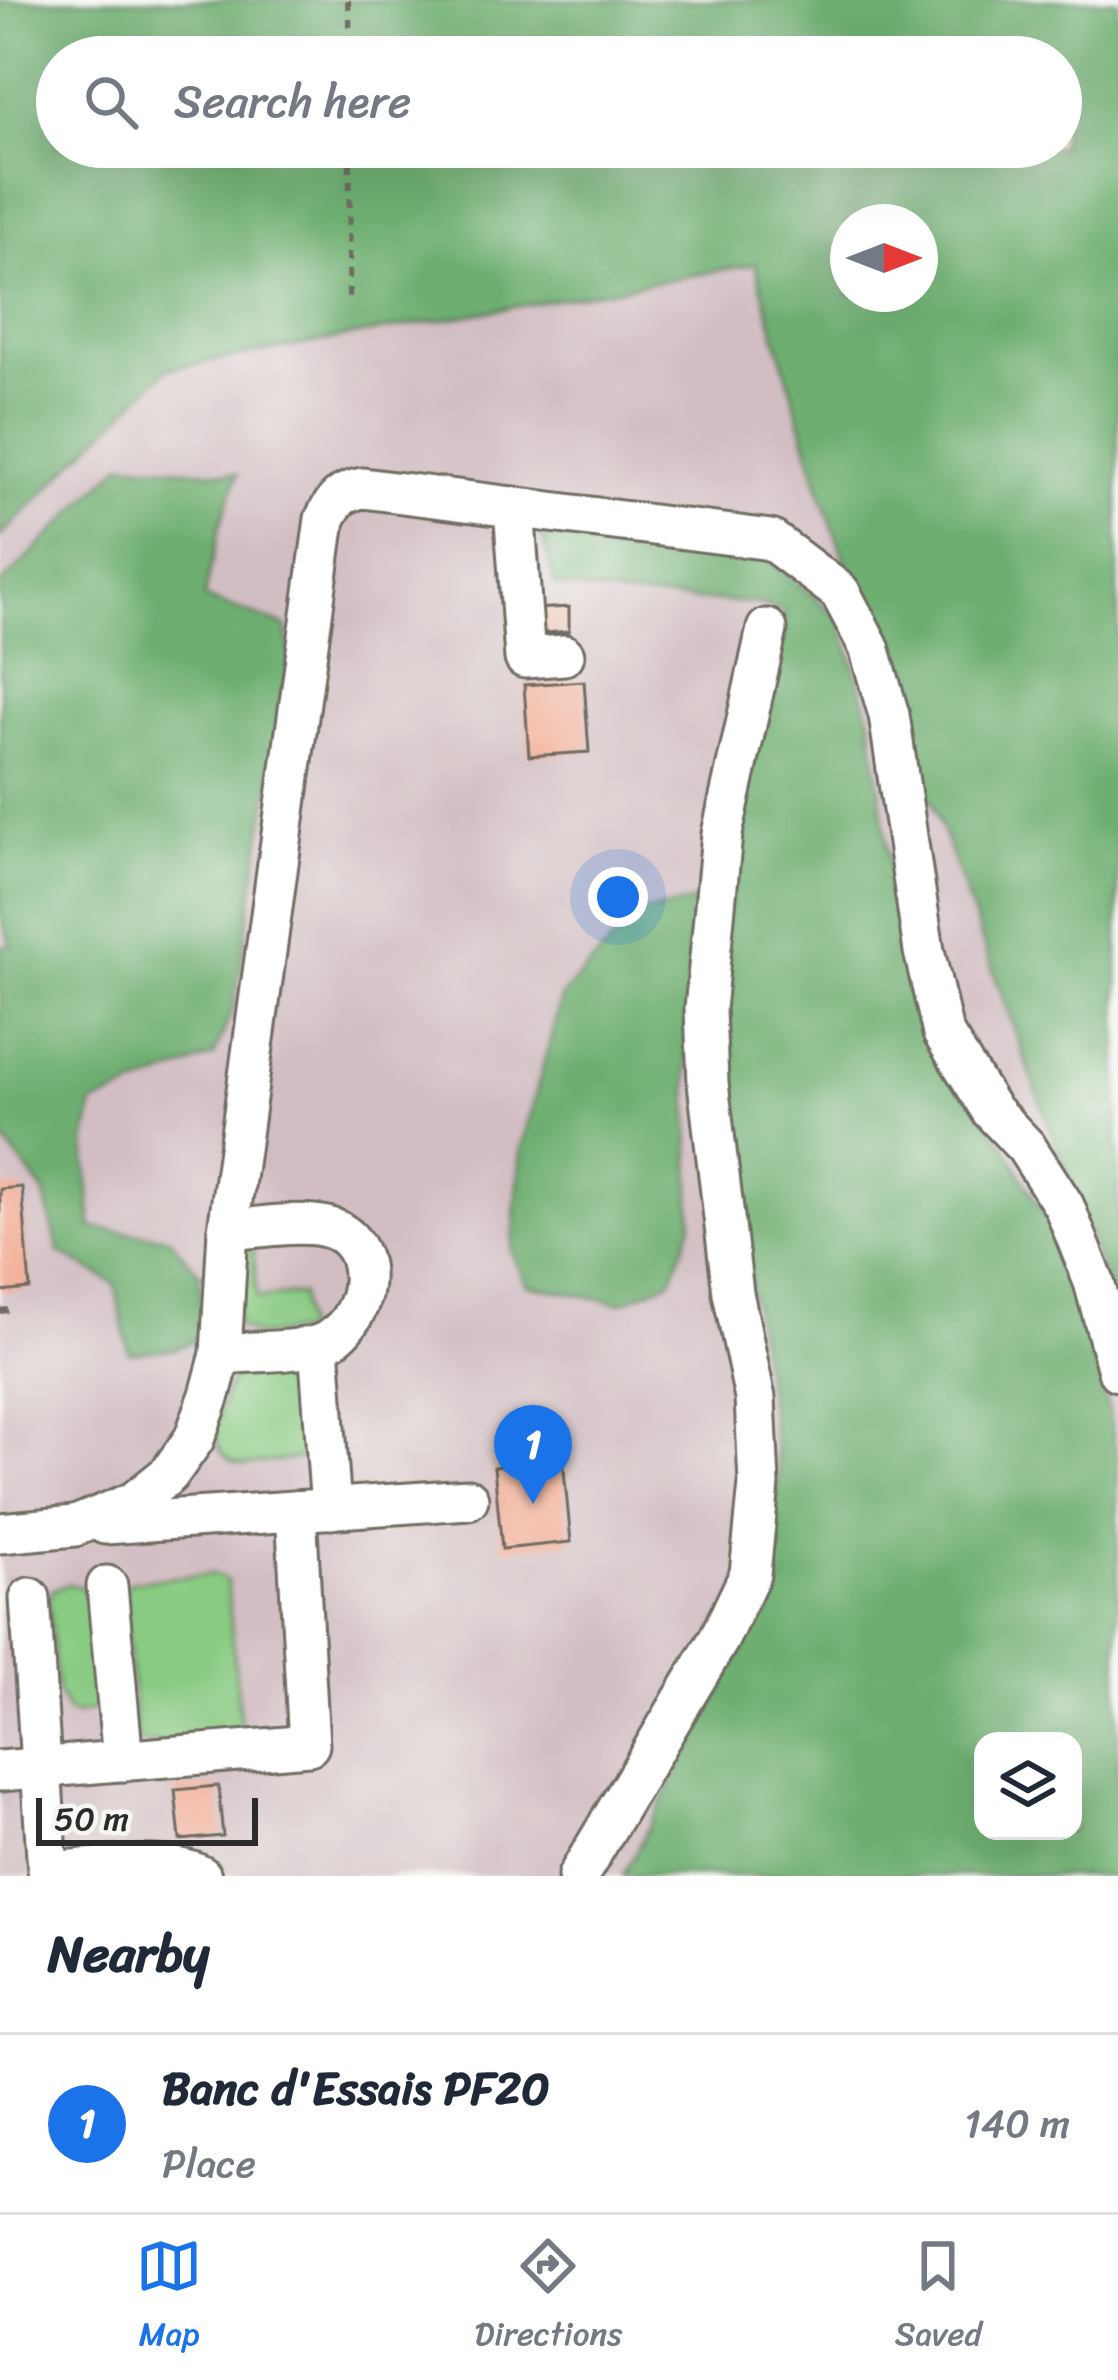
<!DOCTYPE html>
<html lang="en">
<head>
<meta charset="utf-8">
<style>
  :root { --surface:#fff; --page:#f6f6f7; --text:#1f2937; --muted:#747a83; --line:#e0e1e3; --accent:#1a73e8 }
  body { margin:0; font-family:Sriracha,sans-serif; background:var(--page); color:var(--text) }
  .controls { position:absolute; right:36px; bottom:36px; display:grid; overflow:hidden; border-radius:24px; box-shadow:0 12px 48px #0002 }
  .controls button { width:108px; height:108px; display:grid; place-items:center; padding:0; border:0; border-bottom:3px solid var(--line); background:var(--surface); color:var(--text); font:60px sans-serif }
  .compass { position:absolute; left:830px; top:204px; width:108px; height:108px; border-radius:50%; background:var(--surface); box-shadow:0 12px 48px #0002; rotate:90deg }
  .scale { position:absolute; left:36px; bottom:30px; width:222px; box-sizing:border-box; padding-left:12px; border:6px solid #2b2b2b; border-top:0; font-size:33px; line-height:42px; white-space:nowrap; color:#2b2b2b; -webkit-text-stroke:9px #f6f6f2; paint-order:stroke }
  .you { position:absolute; left:618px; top:897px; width:42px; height:42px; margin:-30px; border:9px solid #fff; border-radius:50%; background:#1a73e8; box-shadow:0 0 0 18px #1a73e833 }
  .badge { display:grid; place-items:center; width:78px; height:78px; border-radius:50%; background:var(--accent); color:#fff; font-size:39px; font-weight:700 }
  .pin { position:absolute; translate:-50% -99px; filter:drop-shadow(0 3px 6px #0008) }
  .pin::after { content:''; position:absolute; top:63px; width:42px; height:36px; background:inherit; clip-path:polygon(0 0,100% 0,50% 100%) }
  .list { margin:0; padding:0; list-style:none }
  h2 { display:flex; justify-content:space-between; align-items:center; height:156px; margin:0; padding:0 48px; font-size:51px }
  h2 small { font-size:39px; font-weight:400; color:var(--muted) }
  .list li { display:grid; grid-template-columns:78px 1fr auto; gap:36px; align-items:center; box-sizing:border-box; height:180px; padding:0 48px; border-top:3px solid var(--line) }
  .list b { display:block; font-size:45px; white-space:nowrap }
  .list p { margin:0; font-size:39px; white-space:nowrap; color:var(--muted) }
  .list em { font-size:39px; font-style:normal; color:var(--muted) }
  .icon { flex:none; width:66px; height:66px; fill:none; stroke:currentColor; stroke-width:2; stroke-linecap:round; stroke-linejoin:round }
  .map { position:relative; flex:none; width:1118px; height:1876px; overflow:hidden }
  .search { position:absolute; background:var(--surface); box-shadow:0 12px 48px #0002; left:36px; right:36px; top:36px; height:132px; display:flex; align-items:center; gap:30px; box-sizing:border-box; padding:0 42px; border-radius:66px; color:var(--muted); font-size:45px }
  .sheet { height:336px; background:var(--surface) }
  nav { display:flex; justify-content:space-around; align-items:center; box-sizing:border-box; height:168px; border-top:3px solid var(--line); background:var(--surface); font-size:33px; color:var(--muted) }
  nav a { display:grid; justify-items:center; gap:6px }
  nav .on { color:var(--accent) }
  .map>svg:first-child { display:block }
  .industrial { fill:#d2bec2; fill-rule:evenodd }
  .green { fill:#89cb83; stroke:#5a7b57; stroke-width:3 }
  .forest { fill:#6eaf71; stroke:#4c6d4e; stroke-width:3; fill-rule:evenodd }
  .building { fill:#f3a88f }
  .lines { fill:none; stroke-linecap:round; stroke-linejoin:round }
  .minor-casing { stroke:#706c63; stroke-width:45 }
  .path { stroke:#706c63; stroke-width:6; stroke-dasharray:9 9; stroke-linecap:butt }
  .minor { stroke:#fff; stroke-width:39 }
</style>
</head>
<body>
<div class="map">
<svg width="1118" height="1876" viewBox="0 0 1118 1876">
  <rect width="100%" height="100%" fill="#f6f6f2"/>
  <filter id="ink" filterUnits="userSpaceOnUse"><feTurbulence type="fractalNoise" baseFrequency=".00833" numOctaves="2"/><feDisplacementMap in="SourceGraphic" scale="24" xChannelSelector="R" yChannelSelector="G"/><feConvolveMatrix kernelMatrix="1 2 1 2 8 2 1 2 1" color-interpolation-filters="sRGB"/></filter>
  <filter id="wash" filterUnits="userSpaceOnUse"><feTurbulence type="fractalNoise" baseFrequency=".004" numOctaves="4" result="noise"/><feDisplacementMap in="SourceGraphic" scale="48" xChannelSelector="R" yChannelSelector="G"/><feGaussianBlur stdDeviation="2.7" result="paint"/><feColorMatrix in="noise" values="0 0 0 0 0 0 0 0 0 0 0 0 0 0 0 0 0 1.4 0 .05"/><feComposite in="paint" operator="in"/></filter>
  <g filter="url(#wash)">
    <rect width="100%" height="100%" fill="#efe5cc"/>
    <path class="industrial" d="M755,264L823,500L1118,1316V1876H0V537L167,369ZM983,1741H1073V1831H983Z"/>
    <g class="green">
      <path d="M253,1245L257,1298L301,1294L304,1331L256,1336L237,1325L242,1249Z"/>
      <path d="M309,1359L319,1456L246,1465C193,1457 224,1397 237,1367Z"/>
      <path d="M214,1574L227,1581L241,1731L237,1735L149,1744L137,1740L123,1589L134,1581Z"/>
      <path d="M69,1584L85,1588L96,1599L102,1706L77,1715L68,1712L57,1691L49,1600L52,1590Z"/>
    </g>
    <g class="forest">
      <path d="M0,0H1118V1316L823,500L755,264L167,369L0,537ZM57,57H1061V147H57ZM848,222H920V294H848Z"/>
      <path d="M123,463L238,474L221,522L204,598L286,626L291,656L234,1006L214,1056L93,1104L85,1143L92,1228L168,1237L200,1274L202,1337L174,1349L129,1353L115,1284L59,1252L44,1192L0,1135V947L11,945L0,915V585Z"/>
      <path d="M540,527L759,552L840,618L871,720L889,863L930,1037L1004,1144L1061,1246L1107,1405L1118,1461V1876H623L748,1639L779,1473L720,1087L718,982L751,740L785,611L755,603L620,596L555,585ZM983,1741H1073V1831H983Z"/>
      <path d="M700,900L686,1012L692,1225L671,1280L621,1303L527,1285L512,1252L521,1149L562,995L640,913Z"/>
    </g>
    <g id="blocks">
      <g class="building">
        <path d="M569,607V631L534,634L533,609Z"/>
        <path d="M584,681L589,752L529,756L524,685Z"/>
        <path d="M22,1187L30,1289L0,1292V1189Z"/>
        <path d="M563,1460L571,1542L502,1549L494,1467Z"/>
        <path d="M218,1786L223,1836L180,1840L175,1790Z"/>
      </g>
    </g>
  </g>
  <g filter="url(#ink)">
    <use href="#blocks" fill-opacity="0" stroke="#706c63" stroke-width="3"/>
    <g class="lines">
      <g class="minor-casing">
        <g id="minor">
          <path d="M514,507L525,658L564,655"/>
          <path d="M319,1345L331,1509"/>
          <path d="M221,1354C251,1351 286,1353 315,1346C370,1331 385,1237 322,1226C294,1221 257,1228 228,1230"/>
          <path d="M105,1524L468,1499"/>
          <path d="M0,1533L75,1526L134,1502L169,1474L194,1439L210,1395L221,1354L228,1230L325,519C335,499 341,492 363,488L771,540L840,592L869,647L889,715L924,951L943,1033L991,1110L1026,1147L1064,1206L1094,1282L1118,1371"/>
          <path d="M107,1586L123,1761"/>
          <path d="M30,1598L48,1872C87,1870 168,1857 201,1876"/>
          <path d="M0,1771L309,1745L296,1511"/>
          <path d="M578,1876L719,1639L750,1574L759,1484L755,1398L733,1293L708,1083L705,1009L722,834L767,629"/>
        </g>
      </g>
      <g class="path">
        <path d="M348,0L351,57"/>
        <path d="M349,297L350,147"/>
        <path d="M0,1311L8,1310"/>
      </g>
      <use href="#minor" class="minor"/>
    </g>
  </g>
</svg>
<div class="controls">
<button><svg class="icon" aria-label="layers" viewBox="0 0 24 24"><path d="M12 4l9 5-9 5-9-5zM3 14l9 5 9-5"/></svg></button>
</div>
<svg class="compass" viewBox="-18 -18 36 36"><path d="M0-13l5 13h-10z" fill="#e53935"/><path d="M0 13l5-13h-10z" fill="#747a83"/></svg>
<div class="scale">50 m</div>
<div class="you"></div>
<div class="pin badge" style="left:533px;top:1504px">1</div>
<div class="search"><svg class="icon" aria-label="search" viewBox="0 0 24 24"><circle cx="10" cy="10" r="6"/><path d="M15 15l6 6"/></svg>Search here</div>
</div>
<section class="sheet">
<h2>Nearby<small></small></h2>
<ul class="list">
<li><span class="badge">1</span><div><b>Banc d'Essais PF20</b><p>Place</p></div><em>140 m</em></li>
</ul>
</section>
<nav>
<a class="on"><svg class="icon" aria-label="map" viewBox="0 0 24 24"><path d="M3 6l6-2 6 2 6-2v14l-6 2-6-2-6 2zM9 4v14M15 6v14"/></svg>Map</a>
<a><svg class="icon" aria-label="directions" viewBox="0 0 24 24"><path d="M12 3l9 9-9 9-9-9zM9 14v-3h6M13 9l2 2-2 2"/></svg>Directions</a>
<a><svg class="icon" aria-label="saved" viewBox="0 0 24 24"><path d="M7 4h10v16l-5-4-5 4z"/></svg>Saved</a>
</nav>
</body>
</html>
